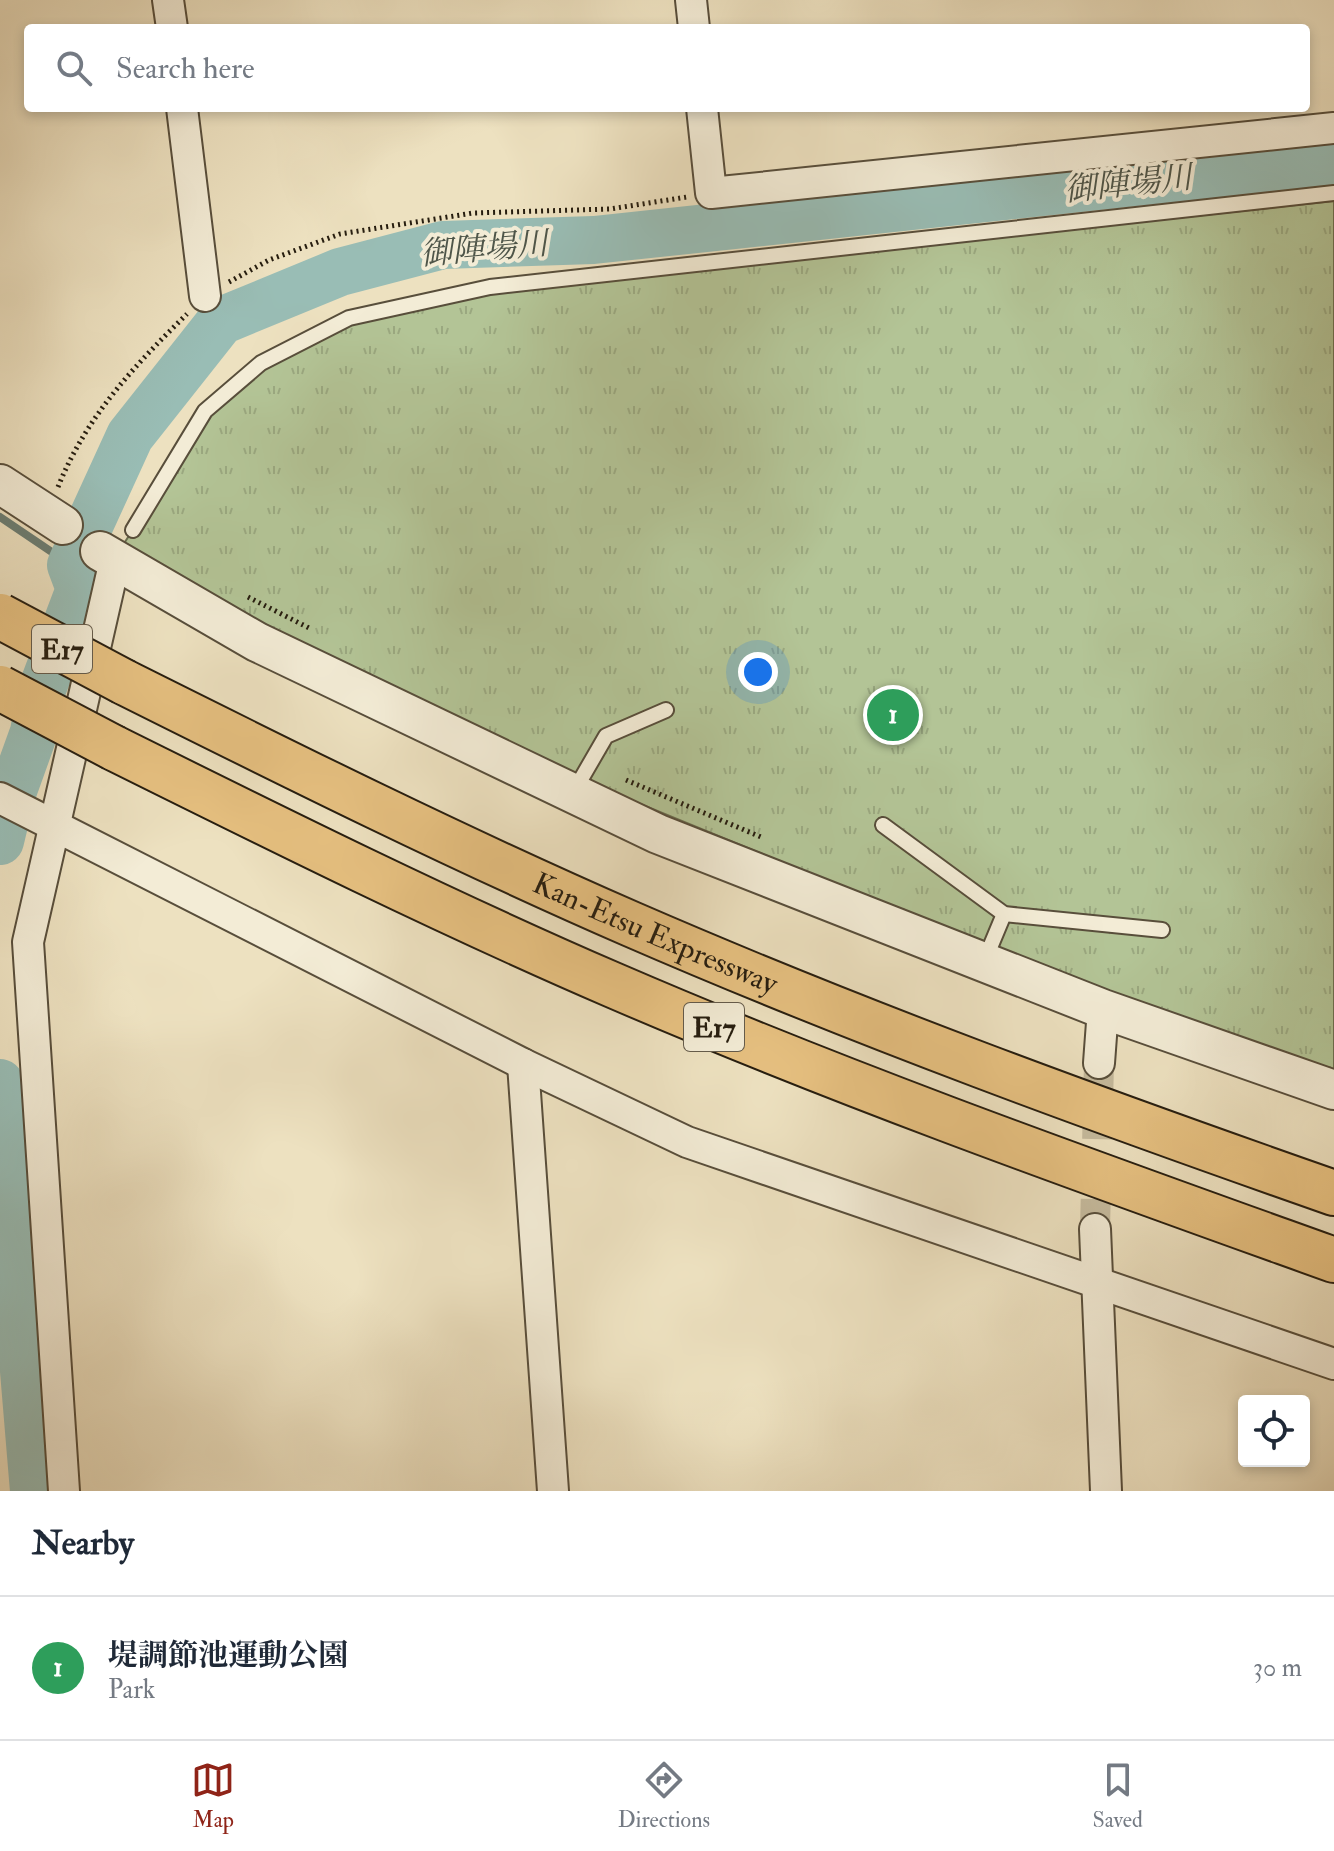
<!DOCTYPE html>
<html lang="en">
<head>
<meta charset="utf-8">
<style>
  :root { --surface:#fff; --page:#f6f6f7; --text:#1f2937; --muted:#747a83; --line:#e0e1e3; --accent:#8f2418 }
  body { margin:0; font-family:"IM FELL Double Pica","Noto Serif JP",serif; background:var(--page); color:var(--text) }
  .controls { position:absolute; right:24px; bottom:24px; display:grid; overflow:hidden; border-radius:8px; box-shadow:0 4px 12px #0003 }
  .controls button { width:72px; height:72px; display:grid; place-items:center; padding:0; border:0; border-bottom:2px solid var(--line); background:var(--surface); color:var(--text); font:40px sans-serif }
  .you { position:absolute; left:758px; top:672px; width:28px; height:28px; margin:-20px; border:6px solid #fff; border-radius:50%; background:#1a73e8; box-shadow:0 0 0 12px #1a73e833 }
  .badge { display:grid; place-items:center; width:52px; height:52px; border-radius:50%; background:var(--accent); color:#fff; font-size:26px; font-weight:700 }
  .pin { position:absolute; translate:-50% -50%; border:4px solid #fff; box-shadow:0 2px 8px #0006 }
  .list { margin:0; padding:0; list-style:none }
  h2 { display:flex; justify-content:space-between; align-items:center; height:104px; margin:0; padding:0 32px; font-size:34px }
  h2 small { font-size:26px; font-weight:400; color:var(--muted) }
  .list li { display:grid; grid-template-columns:52px 1fr auto; gap:24px; align-items:center; box-sizing:border-box; height:144px; padding:0 32px; border-top:2px solid var(--line) }
  .list b { display:block; font-size:30px; white-space:nowrap }
  .list p { margin:0; font-size:26px; white-space:nowrap; color:var(--muted) }
  .list em { font-size:26px; font-style:normal; color:var(--muted) }
  .icon { flex:none; width:44px; height:44px; fill:none; stroke:currentColor; stroke-width:2; stroke-linecap:round; stroke-linejoin:round }
  .map { position:relative; flex:none; width:1334px; height:1491px; overflow:hidden }
  .search { position:absolute; background:var(--surface); box-shadow:0 4px 12px #0003; left:24px; right:24px; top:24px; height:88px; display:flex; align-items:center; gap:20px; box-sizing:border-box; padding:0 28px; border-radius:8px; color:var(--muted); font-size:30px }
  .sheet { height:248px; background:var(--surface) }
  nav { display:flex; justify-content:space-around; align-items:center; box-sizing:border-box; height:112px; border-top:2px solid var(--line); background:var(--surface); font-size:22px; color:var(--muted) }
  nav a { display:grid; justify-items:center; gap:4px }
  nav .on { color:var(--accent) }
  .map>svg:first-child { display:block }
  .park { fill:url(#park-tufts); stroke:#6c7052; stroke-width:2 }
  .lines { fill:none; stroke-linecap:round; stroke-linejoin:round }
  .stream { stroke:#6b7d73; stroke-width:8 }
  .river { stroke:#99bdb5; stroke-width:48 }
  .minor-tunnel { stroke:#c5ba9d; stroke-width:30; stroke-dasharray:30 15; stroke-linecap:butt }
  .service-casing { stroke:#584e3b; stroke-width:18 }
  .minor-casing { stroke:#584e3b; stroke-width:34 }
  .tertiary-casing { stroke:#584e3b; stroke-width:42 }
  .motorway-casing { stroke:#261d0f; stroke-width:48 }
  .path { stroke:#261d0f; stroke-width:5; stroke-dasharray:2 4; stroke-linecap:butt }
  .service { stroke:#f3ecd6; stroke-width:14 }
  .minor { stroke:#f3ecd6; stroke-width:30 }
  .tertiary { stroke:#f3ecd6; stroke-width:38 }
  .motorway { stroke:#e6c080; stroke-width:44 }
  .motorway-bridge-casing { stroke:#261d0f; stroke-width:48; stroke-linecap:butt }
  .motorway-bridge { stroke:#e6c080; stroke-width:44 }
  .labels { text-anchor:middle; stroke-width:8; stroke-linejoin:round; paint-order:stroke }
  .shield { fill:#f3ecd6; stroke:#645b4b; stroke-width:2 }
  .shield-label { font-size:28px; font-weight:bold; fill:#261d0f }
  .street-label { font-size:30px; fill:#261d0f; stroke:#f3ecd6 }
  .water-label { font-size:32px; font-style:italic; fill:#4e5549; stroke:#f3ecd6 }
</style>
</head>
<body>
<div class="map">
<svg width="1334" height="1491" viewBox="0 0 1334 1491">
  <defs>
    <pattern id="park-tufts" width="24" height="20" patternUnits="userSpaceOnUse" patternTransform="scale(2)"><rect width="24" height="20" fill="#b3c496"/><path d="M3 7l-1-3M5 7V3M7 7l1-3M15 17l-1-3M17 17v-4M19 17l1-3" fill="none" stroke="#9aa880"/></pattern>
  </defs>
  <rect width="100%" height="100%" fill="#ede1c0"/>
  <filter id="stains"><feTurbulence type="fractalNoise" baseFrequency=".0025" numOctaves="4"/><feColorMatrix values="0 0 0 0 .2 0 0 0 0 .09 0 0 0 0 .02 0 0 0 .5 -.17"/></filter>
  <radialGradient id="worn" r=".72"><stop offset=".6" stop-color="#630" stop-opacity="0"/><stop offset="1" stop-color="#630" stop-opacity=".3"/></radialGradient>
  <path class="park" d="M1334,201V1076L970,939L633,801L270,628L123,545L208,415L266,365L352,321L494,291Z"/>
  <g class="lines">
    <path class="stream" d="M0,517L71,565"/>
    <g class="river">
      <path d="M0,841L10,799L34,732L41,692L80,589L71,565L130,436L221,321L340,272L443,245L594,240L1334,161"/>
      <path d="M0,1083L34,1491"/>
    </g>
    <path class="minor-tunnel" d="M1095,1229L1099,1063"/>
    <g class="service-casing">
      <g id="service">
        <path d="M133,530L205,411L261,363L349,318L490,287L1334,193"/>
        <path d="M573,793L606,736L666,710"/>
        <path d="M883,825L1004,914L1162,930"/>
        <path d="M984,962L1004,914"/>
      </g>
    </g>
    <g class="minor-casing">
      <g id="minor">
        <path d="M168,0L172,28"/>
        <path d="M691,0L694,28"/>
        <path d="M182,108L205,296"/>
        <path d="M702,108L711,193L1334,128"/>
        <path d="M0,798L523,1064L687,1142L1334,1364"/>
        <path d="M1099,1063L1103,1009"/>
        <path d="M523,1064L553,1491"/>
        <path d="M1095,1229L1106,1491"/>
        <path d="M64,1491L28,942L115,560"/>
      </g>
    </g>
    <g class="tertiary-casing">
      <g id="tertiary">
        <path d="M0,484L63,525"/>
        <path d="M100,551L257,642L658,834L1103,1009L1334,1090"/>
      </g>
    </g>
    <g class="motorway-casing">
      <g id="motorway">
        <path id="s1" d="M124,682C292,766 459,849 631,924C861,1024 1097,1110 1334,1193"/>
        <path d="M114,748C279,830 444,912 613,985C849,1087 1092,1173 1334,1260"/>
      </g>
    </g>
    <g class="path">
      <path d="M229,282L269,260L340,234L473,213L610,209L687,197"/>
      <path d="M58,487C86,417 133,367 187,314"/>
      <path d="M248,597L311,629"/>
      <path d="M626,780L761,837"/>
    </g>
    <use href="#service" class="service"/>
    <use href="#minor" class="minor"/>
    <use href="#tertiary" class="tertiary"/>
    <use href="#motorway" class="motorway"/>
    <g class="motorway-bridge-casing">
      <g id="motorway-bridge">
        <path d="M0,616L124,682"/>
        <path d="M0,688L114,748"/>
      </g>
    </g>
    <use href="#motorway-bridge" class="motorway-bridge"/>
  </g>
  <g class="labels">
    <g class="shield">
      <rect x="32" y="625" width="60" height="48" rx="6"/>
      <rect x="684" y="1003" width="60" height="48" rx="6"/>
    </g>
    <g class="shield-label">
      <text x="62" y="659">E17</text>
      <text x="714" y="1037">E17</text>
    </g>
    <g class="street-label">
      <text dy="10" stroke="none"><textPath href="#s1" startOffset="588">Kan-Etsu Expressway</textPath></text>
    </g>
    <g class="water-label">
      <text transform="translate(1128 183) rotate(-6)" y="11">御陣場川</text>
      <text transform="translate(484 248) rotate(-5)" y="11">御陣場川</text>
    </g>
  </g>
  <rect width="100%" height="100%" filter="url(#stains)"/>
  <rect width="100%" height="100%" fill="url(#worn)"/>
</svg>
<div class="controls">
<button><svg class="icon" aria-label="locate" viewBox="0 0 24 24"><circle cx="12" cy="12" r="6"/><path d="M12 2v4M12 18v4M2 12h4M18 12h4"/></svg></button>
</div>
<div class="you"></div>
<div class="pin badge" style="left:893px;top:715px;background:#2e9e5b">1</div>
<div class="search"><svg class="icon" aria-label="search" viewBox="0 0 24 24"><circle cx="10" cy="10" r="6"/><path d="M15 15l6 6"/></svg>Search here</div>
</div>
<section class="sheet">
<h2>Nearby<small></small></h2>
<ul class="list">
<li><span class="badge" style="background:#2e9e5b">1</span><div><b>堤調節池運動公園</b><p>Park</p></div><em>30 m</em></li>
</ul>
</section>
<nav>
<a class="on"><svg class="icon" aria-label="map" viewBox="0 0 24 24"><path d="M3 6l6-2 6 2 6-2v14l-6 2-6-2-6 2zM9 4v14M15 6v14"/></svg>Map</a>
<a><svg class="icon" aria-label="directions" viewBox="0 0 24 24"><path d="M12 3l9 9-9 9-9-9zM9 14v-3h6M13 9l2 2-2 2"/></svg>Directions</a>
<a><svg class="icon" aria-label="saved" viewBox="0 0 24 24"><path d="M7 4h10v16l-5-4-5 4z"/></svg>Saved</a>
</nav>
</body>
</html>
